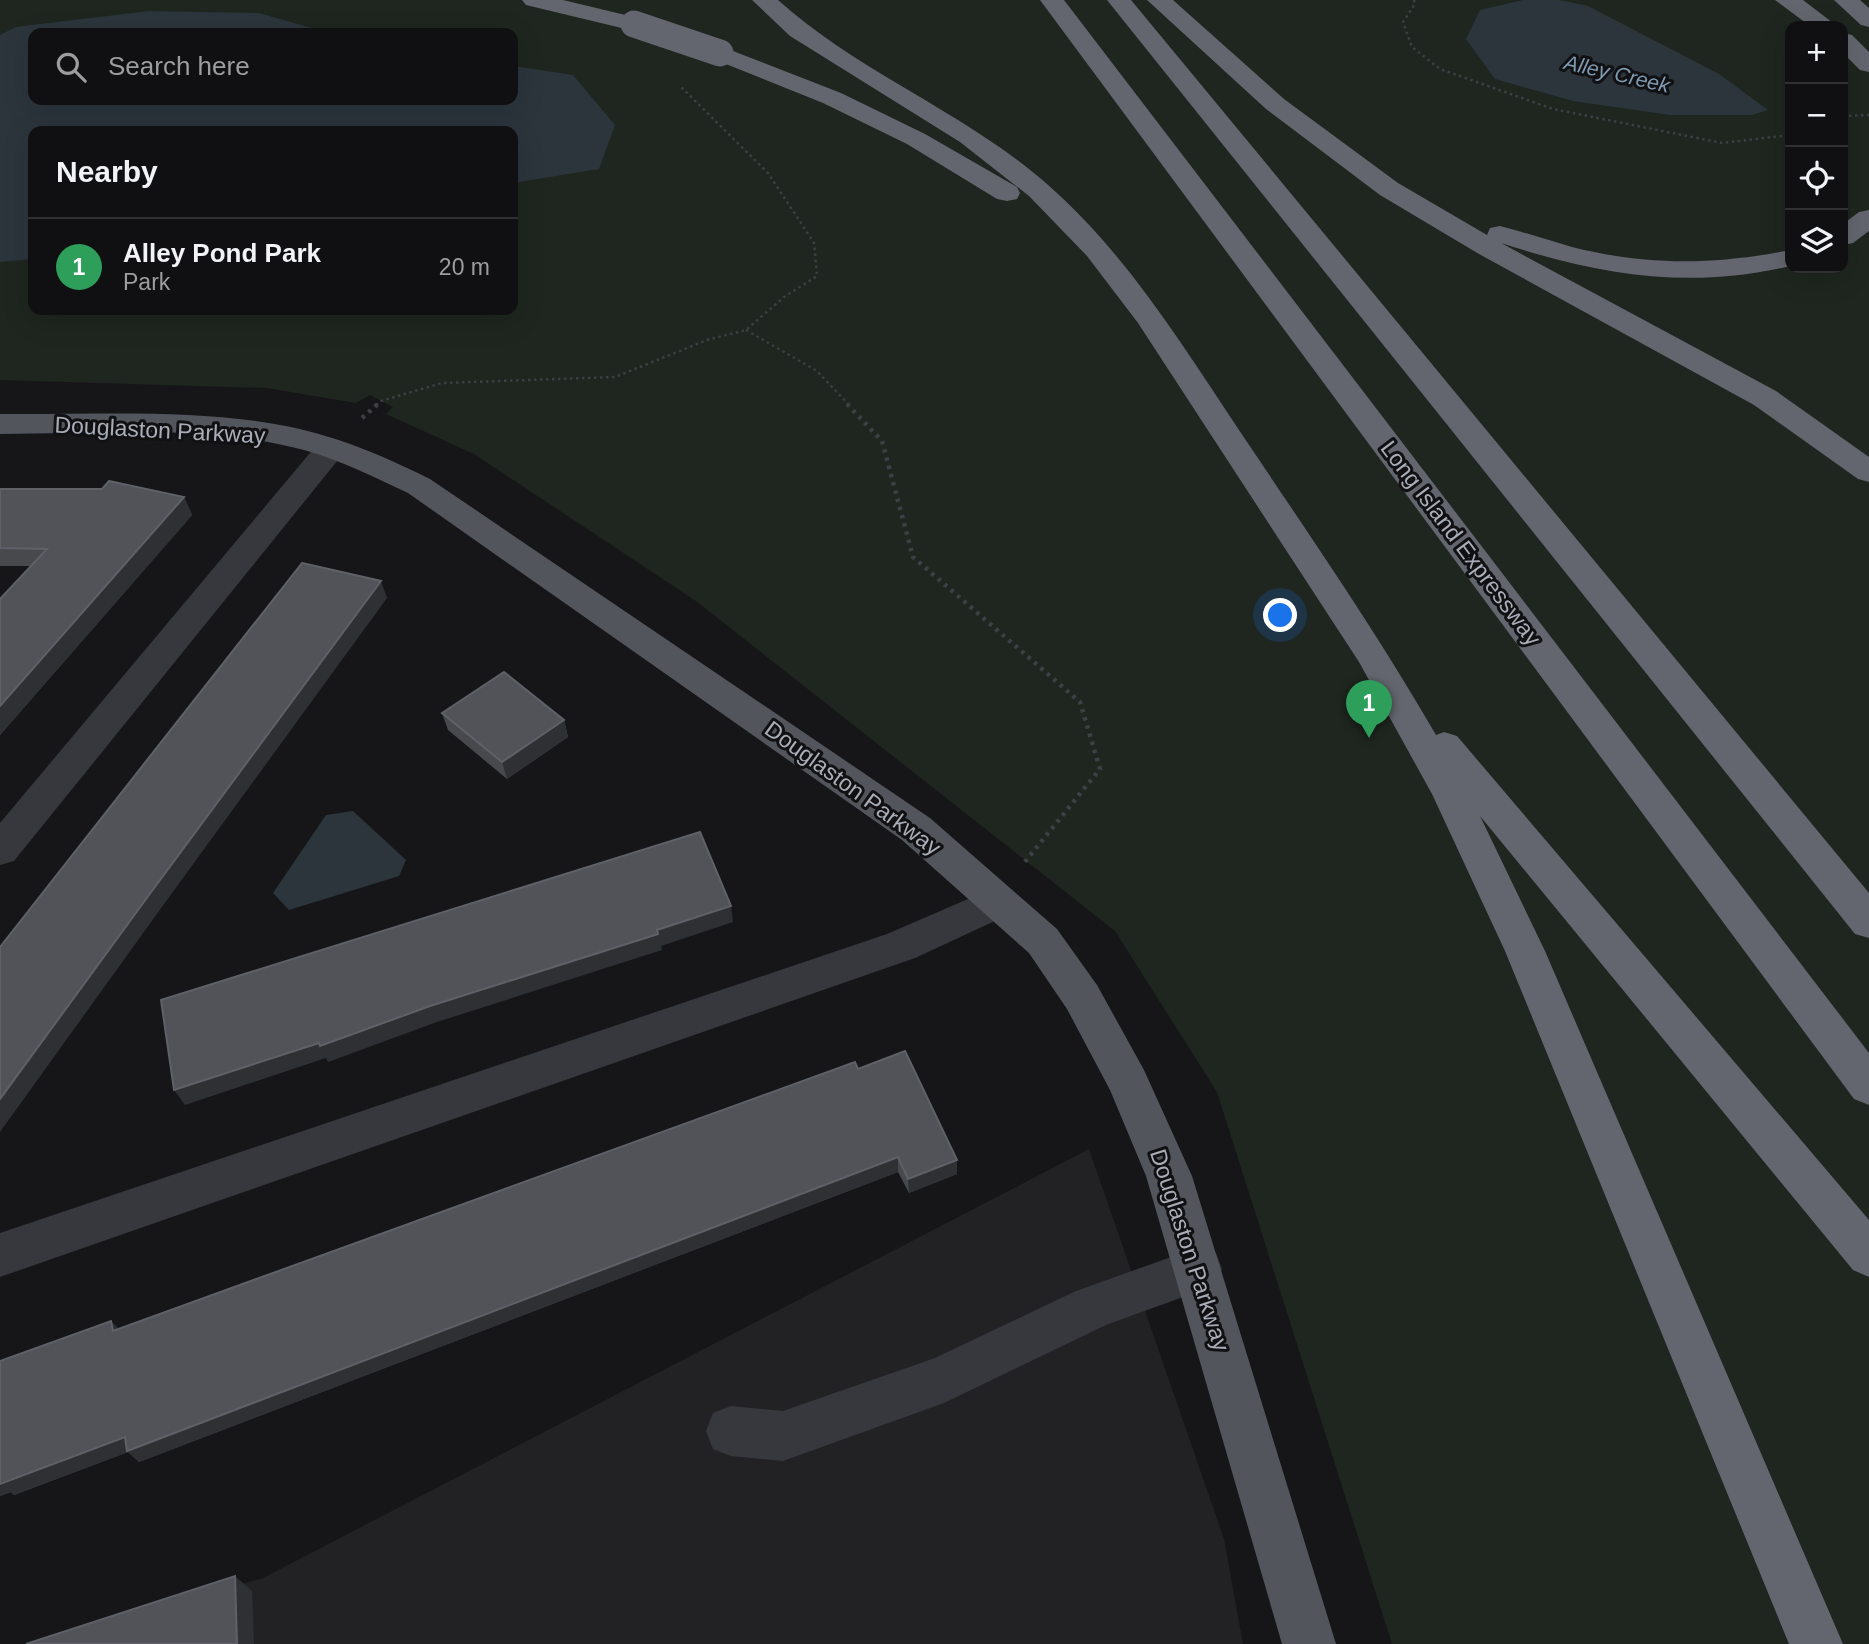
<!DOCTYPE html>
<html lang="en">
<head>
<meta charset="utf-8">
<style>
  :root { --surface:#101012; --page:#1e1e20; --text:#f1f3f6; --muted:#9c9d9f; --line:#303032; --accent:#f2b134 }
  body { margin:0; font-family:Arial,sans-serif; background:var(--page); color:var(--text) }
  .controls { position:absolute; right:21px; top:21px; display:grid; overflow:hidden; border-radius:14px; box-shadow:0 7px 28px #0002 }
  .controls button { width:63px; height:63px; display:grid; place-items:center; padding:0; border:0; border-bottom:2px solid var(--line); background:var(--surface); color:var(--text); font:35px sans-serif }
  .you { position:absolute; left:1281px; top:616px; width:24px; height:24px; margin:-18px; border:5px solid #fff; border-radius:50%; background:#1a73e8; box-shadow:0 0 0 10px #1a73e833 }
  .badge { display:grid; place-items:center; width:46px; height:46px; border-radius:50%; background:var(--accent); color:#fff; font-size:23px; font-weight:700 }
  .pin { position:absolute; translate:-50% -58px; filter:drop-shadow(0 2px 4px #0008) }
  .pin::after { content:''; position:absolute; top:37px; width:24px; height:21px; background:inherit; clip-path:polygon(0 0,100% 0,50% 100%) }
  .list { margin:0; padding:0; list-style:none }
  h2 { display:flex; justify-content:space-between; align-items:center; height:91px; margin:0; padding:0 28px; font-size:30px }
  h2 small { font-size:23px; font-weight:400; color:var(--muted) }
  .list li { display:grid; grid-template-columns:46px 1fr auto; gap:21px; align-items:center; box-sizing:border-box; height:98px; padding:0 28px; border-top:2px solid var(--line) }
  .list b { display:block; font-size:26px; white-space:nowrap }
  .list p { margin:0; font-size:23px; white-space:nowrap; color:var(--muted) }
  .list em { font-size:23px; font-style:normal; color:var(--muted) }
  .icon { flex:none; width:38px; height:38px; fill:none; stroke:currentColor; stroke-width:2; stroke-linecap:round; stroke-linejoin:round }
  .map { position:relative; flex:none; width:1869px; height:1644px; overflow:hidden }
  .search { position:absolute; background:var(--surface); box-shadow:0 7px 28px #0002; left:28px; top:28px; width:490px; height:77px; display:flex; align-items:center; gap:18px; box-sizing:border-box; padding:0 24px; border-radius:14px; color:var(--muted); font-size:26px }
  .panel { position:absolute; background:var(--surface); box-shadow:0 7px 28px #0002; left:28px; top:126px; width:490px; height:189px; border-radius:14px }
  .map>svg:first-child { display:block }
  .built { fill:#222225 }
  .green { fill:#1e261f; fill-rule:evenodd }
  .water { fill:#2c353c }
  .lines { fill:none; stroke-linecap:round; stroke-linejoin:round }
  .path-far1 { stroke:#3d3f44; stroke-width:2.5; stroke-dasharray:2.5 3.5; stroke-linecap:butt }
  .path { stroke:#3d3f44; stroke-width:4.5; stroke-dasharray:3.5 5; stroke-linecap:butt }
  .minor { fill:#37383d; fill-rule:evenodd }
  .major { fill:#53555c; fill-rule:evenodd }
  .highway { fill:#63666e; fill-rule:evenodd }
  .highway-bridge { stroke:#63666e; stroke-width:27 }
  .wall { fill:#47494d }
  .shaded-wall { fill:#2f3033 }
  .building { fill:#525359; stroke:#5f6168; stroke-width:2 }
  .labels { text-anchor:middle; stroke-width:6; stroke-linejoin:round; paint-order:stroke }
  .far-water-label { font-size:21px; font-style:italic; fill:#7f9bb3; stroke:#111113 }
  .street-label { font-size:23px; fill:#a8adb8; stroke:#111113 }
</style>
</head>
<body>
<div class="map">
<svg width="1869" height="1644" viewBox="0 0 1869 1644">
  <rect width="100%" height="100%" fill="#161618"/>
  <path class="built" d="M1089,1149L1224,1539L1243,1644H38L263,1578Z"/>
  <path class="green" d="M0,0H1869V1644H1392L1217,1092L1115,931L696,601L474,454L386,414L393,407L370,395L356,403L267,388L0,380ZM1790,26H1843V268H1790ZM33,33H513V100H33ZM33,131H513V310H33Z"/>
  <g class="water">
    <path d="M1523,0H1559L1588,6L1719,74L1768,110L1752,115H1670L1573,101L1495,79L1466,39L1480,10Z"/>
    <path d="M149,11L259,13L329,33H33V100H513V66L573,75L615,125L599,169L513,183V131H33V259L0,262V35L16,27Z"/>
    <path d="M353,811L406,860L399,876L289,910L273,893L326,815Z"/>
  </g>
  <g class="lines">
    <g class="path-far1">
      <path d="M1414,0L1415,4L1403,22L1412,47L1440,69L1553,109L1722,143L1790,135"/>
      <path d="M1843,116L1869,115"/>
      <path d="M746,330L817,371L849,405"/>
      <path d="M376,405L381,401L442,383L615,377L707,340L746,330L784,297L817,276L814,243L768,173L681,87"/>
    </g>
    <g class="path">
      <path d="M847,404L882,441L913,557L1080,702L1100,769L1024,863"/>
      <path d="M362,418L378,404"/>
    </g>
    <g class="minor">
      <path d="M331,438L342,441L347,448L342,455L14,861L0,865V823L320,441Z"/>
      <path d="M998,886L1012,891L1018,902L1012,913L915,958L0,1277V1233L887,934Z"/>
      <path d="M1199,1247L1216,1253L1222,1269L1216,1285L1106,1325L944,1403L783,1461L731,1456L713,1449L706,1431L713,1413L731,1406L783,1411L935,1358L1076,1291Z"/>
    </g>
    <path class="major" d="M0,414C99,415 202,407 300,429C346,440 388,458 430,479L930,818L1057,929L1097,985L1144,1070L1192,1176L1336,1644H1282L1146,1176L1110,1090L1067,1009L1029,953L902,840L408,493C374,477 340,460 304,450C207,424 100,434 0,434Z"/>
    <g class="highway">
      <path d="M522,0H563L642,19L646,24L642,29L634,31L526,5Z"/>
      <path d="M752,0H778C859,73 965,112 1047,184C1127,254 1183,346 1241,433C1308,533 1376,631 1436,735L1444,732L1457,736L1869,1220V1277L1853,1270L1480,816L1545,951L1843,1644H1789L1505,951L1432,794L1359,662L1138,323L1087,256L1029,196L960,142L790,36Z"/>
      <path d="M1040,0H1064L1869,1053V1105L1854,1099Z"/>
      <path d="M1107,0H1131L1869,893V938L1855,934Z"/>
      <path d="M1147,0H1173L1284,99L1398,183L1487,235L1490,228L1500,226C1524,232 1548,240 1572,247C1648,266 1715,265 1790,250V266C1689,290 1599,275 1501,243L1776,391L1869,457V482L1858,479L1754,405L1479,254L1380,195L1266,109Z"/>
      <path d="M1775,0H1803L1837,26H1810Z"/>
      <path d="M1834,0H1860L1869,8V27L1861,25Z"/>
      <path d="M1843,33L1852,35L1869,52V72L1860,70L1843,53Z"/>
      <path d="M720,46L841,93L925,134L1017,187L1020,193L1017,199L1007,201L997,199L907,144L823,103L711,58L708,53L711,48Z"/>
      <path d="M1869,210V231L1853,243L1843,245V224L1859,212Z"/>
    </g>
    <path class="highway-bridge" d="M634,24L720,53"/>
  </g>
  <g class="wall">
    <path d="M0,489L184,497L192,515L0,735V599L31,566H0Z"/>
    <path d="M442,713L564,720L568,737L507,779L448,730Z"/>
    <path d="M858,1069L957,1160V1174L909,1193L898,1172L139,1462L128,1452L14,1495L11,1492L0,1496V1361L119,1329Z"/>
  </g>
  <g class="shaded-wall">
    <path d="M184,497L192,515L0,735V706Z"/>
    <path d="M381,581L387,598L159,911L0,1132V1099L149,895Z"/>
    <path d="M564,720L568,737L507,779L502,762Z"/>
    <path d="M731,906L733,922L661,946L662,950L437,1022L328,1062L326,1058L185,1105L174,1090Z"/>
    <path d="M898,1157V1172L139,1462L128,1452L14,1495L11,1492L0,1496V1480Z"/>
    <path d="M957,1160V1174L909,1193L908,1179Z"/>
    <path d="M111,1321L124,1334L113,1331Z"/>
    <path d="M235,1576L252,1591L254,1644H237Z"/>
  </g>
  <g class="building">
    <path d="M109,481L184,497L0,706V599L47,549L0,548V489H102Z"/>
    <path d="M302,563L381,581L149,895L0,1099V947Z"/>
    <path d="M504,672L564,720L502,762L442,713Z"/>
    <path d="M700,832L731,906L657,930L658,934L430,1006L320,1046L319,1043L174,1090L161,1000Z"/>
    <path d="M905,1051L957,1160L908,1179L898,1157L127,1451L125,1437L0,1484V1361L111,1321L113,1331L855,1062L858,1069Z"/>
    <path d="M235,1576L237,1644H26Z"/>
  </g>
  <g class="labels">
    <g class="far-water-label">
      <text transform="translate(1617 74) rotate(13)" y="7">Alley Creek</text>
    </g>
    <g class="street-label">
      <text transform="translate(160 430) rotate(3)" y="8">Douglaston Parkway</text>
      <text transform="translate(1461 543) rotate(53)" y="8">Long Island Expressway</text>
      <text transform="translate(853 788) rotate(36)" y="8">Douglaston Parkway</text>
      <text transform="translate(1190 1250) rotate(72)" y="8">Douglaston Parkway</text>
    </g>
  </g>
</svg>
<div class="controls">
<button>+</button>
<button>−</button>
<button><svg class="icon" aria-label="locate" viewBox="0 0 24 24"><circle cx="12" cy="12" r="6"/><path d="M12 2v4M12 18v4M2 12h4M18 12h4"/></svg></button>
<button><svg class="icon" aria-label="layers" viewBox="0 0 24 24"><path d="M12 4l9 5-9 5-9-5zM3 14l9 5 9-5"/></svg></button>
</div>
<div class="you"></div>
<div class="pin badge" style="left:1369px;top:738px;background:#2e9e5b">1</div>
<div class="search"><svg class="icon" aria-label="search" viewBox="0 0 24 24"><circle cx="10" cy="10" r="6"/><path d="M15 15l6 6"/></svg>Search here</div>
<section class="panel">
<h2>Nearby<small></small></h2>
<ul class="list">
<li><span class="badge" style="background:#2e9e5b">1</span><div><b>Alley Pond Park</b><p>Park</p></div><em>20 m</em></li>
</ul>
</section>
</div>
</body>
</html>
